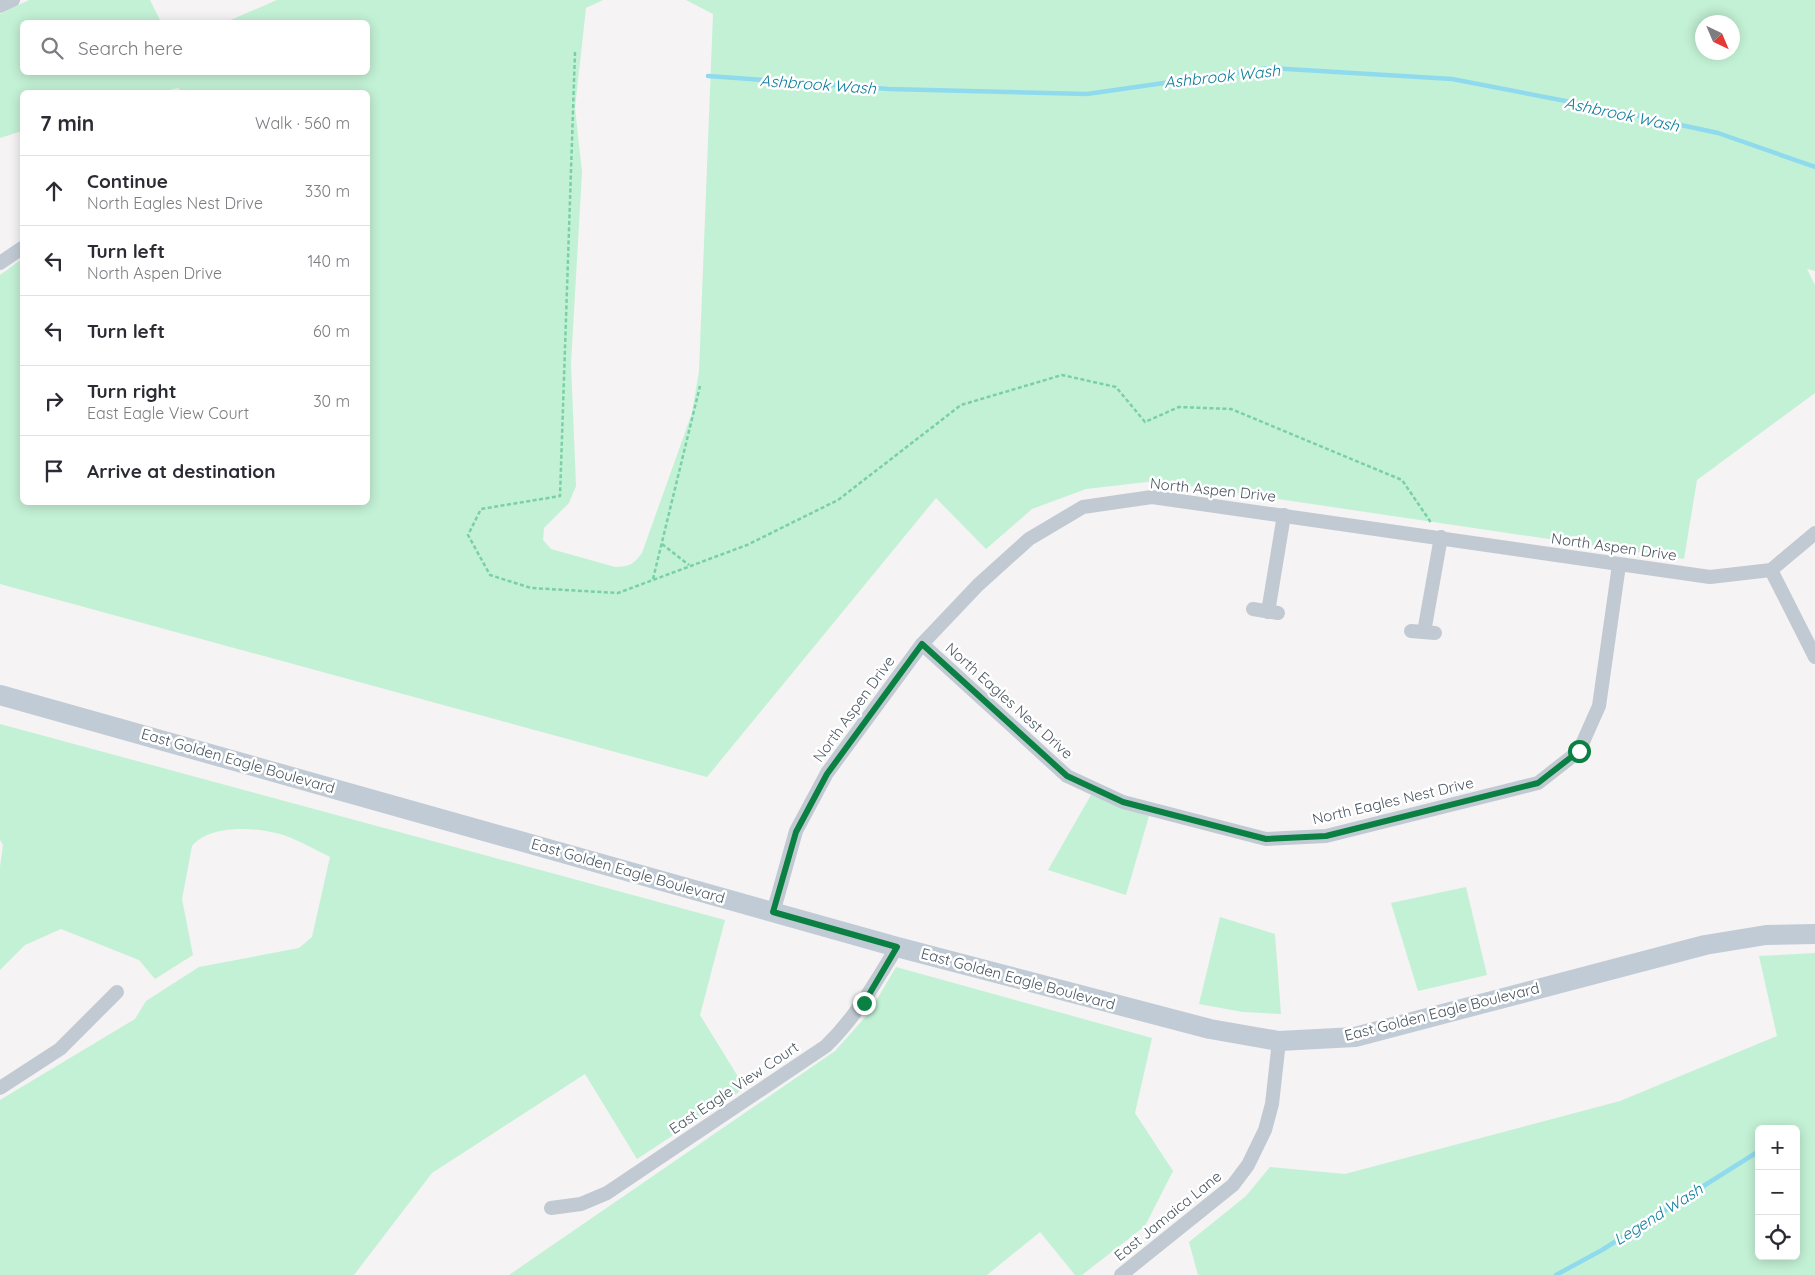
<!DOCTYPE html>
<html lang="en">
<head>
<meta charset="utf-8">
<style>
  :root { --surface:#fff; --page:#f2f2f3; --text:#2b2b33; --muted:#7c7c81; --line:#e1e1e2 }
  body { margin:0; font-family:Quicksand,sans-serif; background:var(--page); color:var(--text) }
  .controls { position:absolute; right:15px; bottom:15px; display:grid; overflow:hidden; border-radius:8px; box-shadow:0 2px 12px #0003 }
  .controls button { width:45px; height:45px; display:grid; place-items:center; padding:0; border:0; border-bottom:1px solid var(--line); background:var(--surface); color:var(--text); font:25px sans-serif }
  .compass { position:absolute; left:1695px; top:15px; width:45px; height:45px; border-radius:50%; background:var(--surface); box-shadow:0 2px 12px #0003; rotate:136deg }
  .stop { position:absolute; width:15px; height:15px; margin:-11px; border:4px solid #0b8043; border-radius:50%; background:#fff }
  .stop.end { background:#0b8043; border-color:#fff; box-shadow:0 1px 5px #0008 }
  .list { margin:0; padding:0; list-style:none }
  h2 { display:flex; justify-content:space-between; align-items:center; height:65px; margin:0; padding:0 20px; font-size:21px }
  h2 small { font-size:16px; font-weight:400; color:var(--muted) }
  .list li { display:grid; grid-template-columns:32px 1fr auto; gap:15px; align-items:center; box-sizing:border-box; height:70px; padding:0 20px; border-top:1px solid var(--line) }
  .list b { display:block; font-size:19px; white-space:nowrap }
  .list p { margin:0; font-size:16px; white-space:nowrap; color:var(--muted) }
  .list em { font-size:16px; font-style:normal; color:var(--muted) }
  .icon { flex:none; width:28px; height:28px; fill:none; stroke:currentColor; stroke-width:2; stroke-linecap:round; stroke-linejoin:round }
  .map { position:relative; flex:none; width:1815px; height:1275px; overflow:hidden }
  .search { position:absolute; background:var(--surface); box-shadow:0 2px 12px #0003; left:20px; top:20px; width:350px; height:55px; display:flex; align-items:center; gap:12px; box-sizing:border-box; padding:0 18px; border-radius:8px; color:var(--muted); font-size:19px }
  .panel { position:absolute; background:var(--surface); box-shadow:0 2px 12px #0003; left:20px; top:90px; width:350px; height:415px; border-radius:8px }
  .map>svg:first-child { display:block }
  .green { fill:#c3f1d5; fill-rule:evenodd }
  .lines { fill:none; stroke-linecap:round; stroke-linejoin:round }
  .stream { stroke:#90daee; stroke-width:4.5 }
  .path { stroke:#7ad0a6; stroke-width:2.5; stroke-dasharray:4 2.5; stroke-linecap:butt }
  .street { stroke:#c1cad2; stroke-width:14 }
  .secondary { stroke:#c1cbd6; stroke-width:20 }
  .route { stroke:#0b8043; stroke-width:6 }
  .labels { text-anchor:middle; stroke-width:5; stroke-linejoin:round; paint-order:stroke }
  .street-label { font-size:15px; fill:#4a5661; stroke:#fff }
  .water-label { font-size:16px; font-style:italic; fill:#0c7c9b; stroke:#fff }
</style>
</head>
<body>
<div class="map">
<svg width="1815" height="1275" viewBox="0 0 1815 1275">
  <rect width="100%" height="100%" fill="#f5f3f3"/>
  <g class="green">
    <path d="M29,0H150L161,22H22V72H368V22H226L277,0H603L586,8L575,108L582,172L571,364L576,486L569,503L544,528L543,540L551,549L615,567C629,567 634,564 642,553L692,413L699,371L713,14L686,0H1815V271L1807,269L1815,285V393L1697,480L1684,559L1156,481L1086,489L1032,509L986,549L936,498L707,777L0,584V275L22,259V502H368V92H182L178,88L161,92H22V131L0,138V14ZM1702,22H1732V52H1702Z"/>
    <path d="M0,724L725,920L700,1015L745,1088L637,1159L585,1074L432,1173L354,1275H0V1100L135,1019L146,1001L199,967L299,948L312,937L330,857C314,849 293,837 276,833C252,827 209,825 192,846L182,899L193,955L155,979L139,960L61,929L25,945L0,970V867L3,845L0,840Z"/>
    <path d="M1091,795L1149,816L1126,895L1048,870Z"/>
    <path d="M1466,887L1487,975L1418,991L1391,903Z"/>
    <path d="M1220,917L1275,934L1281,1014L1243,1012L1199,1004Z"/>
    <path d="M1815,953V1275H1198L1189,1242L1246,1196L1270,1167L1345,1174L1620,1101L1777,1036L1759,956ZM1759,1129H1796V1256H1759Z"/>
    <path d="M896,967L1152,1038L1135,1113L1173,1171L1145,1226L1082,1275H1075L1040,1232L987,1275H509L835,1051L869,1013Z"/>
  </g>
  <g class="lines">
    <g class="stream">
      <path d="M708,76L889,89L1087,94L1269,68L1452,79L1602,108L1718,133L1815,167"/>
      <path d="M1556,1275L1602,1250L1759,1151"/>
    </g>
    <g class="path">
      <path d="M575,52L560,496L481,509L468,535L490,575L531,588L618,593L747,545L838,500L961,405L1062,375L1116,387L1145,422L1179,407L1231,409L1402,480L1432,524"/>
      <path d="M662,544L689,565"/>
      <path d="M653,579L700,386"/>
    </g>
    <g class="street">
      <path d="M0,6L13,0"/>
      <path d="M0,263L22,248"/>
      <path d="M1771,570L1815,657"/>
      <path d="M1253,609L1278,613"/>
      <path d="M1268,612L1284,515"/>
      <path d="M1411,631L1435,633"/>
      <path d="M1424,632L1441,537"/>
      <path d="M922,644L1067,776L1123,802L1266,839L1326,836L1538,783L1579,751L1599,706L1619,565"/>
      <path d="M773,913L796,831L827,773L922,644L978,585L1029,539L1083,507L1152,497L1710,577L1771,570L1815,533"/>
      <path d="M0,1088L60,1049L117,992"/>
      <path d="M551,1208L581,1204L607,1193L826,1046C856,1017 875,983 897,947"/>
      <path d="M1121,1275L1233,1185L1248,1165L1265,1130L1272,1104L1279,1041"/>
    </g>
    <path class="secondary" d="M0,695L897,947L1210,1029L1279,1041L1355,1037L1705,945L1766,935L1815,934"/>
  </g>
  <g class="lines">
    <path class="route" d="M864,1003L897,947L773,912L796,832L827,774L922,644L1067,776L1123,802L1266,839L1326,836L1538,783L1579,751"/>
  </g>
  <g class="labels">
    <g class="street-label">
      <text transform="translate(1213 490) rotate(6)" y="5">North Aspen Drive</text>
      <text transform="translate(1614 547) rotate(8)" y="5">North Aspen Drive</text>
      <text transform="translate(1009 701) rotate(42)" y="5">North Eagles Nest Drive</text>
      <text transform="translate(854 709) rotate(-54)" y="5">North Aspen Drive</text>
      <text transform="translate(238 761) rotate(16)" y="5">East Golden Eagle Boulevard</text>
      <text transform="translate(1393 801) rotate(-13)" y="5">North Eagles Nest Drive</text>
      <text transform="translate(628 871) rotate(16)" y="5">East Golden Eagle Boulevard</text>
      <text transform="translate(1018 979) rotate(15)" y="5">East Golden Eagle Boulevard</text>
      <text transform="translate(1442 1012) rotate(-14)" y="5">East Golden Eagle Boulevard</text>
      <text transform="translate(734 1088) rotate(-34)" y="5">East Eagle View Court</text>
      <text transform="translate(1168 1216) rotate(-39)" y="5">East Jamaica Lane</text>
    </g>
    <g class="water-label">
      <text transform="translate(1222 76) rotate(-6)" y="6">Ashbrook Wash</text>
      <text transform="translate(818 84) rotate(4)" y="6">Ashbrook Wash</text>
      <text transform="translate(1622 114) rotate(12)" y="6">Ashbrook Wash</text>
      <text transform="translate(1658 1214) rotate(-32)" y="6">Legend Wash</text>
    </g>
  </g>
</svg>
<div class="controls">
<button>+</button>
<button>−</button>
<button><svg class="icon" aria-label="locate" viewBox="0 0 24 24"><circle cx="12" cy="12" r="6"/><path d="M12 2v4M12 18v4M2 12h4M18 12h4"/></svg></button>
</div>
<svg class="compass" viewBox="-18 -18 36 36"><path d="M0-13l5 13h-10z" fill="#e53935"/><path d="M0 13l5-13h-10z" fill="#7c7c81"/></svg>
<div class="stop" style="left:1579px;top:751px"></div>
<div class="stop end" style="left:864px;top:1003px"></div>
<div class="search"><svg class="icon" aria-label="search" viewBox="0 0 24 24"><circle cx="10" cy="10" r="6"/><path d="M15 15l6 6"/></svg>Search here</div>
<section class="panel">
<h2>7 min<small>Walk · 560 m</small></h2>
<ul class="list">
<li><svg class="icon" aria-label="ahead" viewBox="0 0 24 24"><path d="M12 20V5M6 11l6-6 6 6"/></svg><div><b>Continue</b><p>North Eagles Nest Drive</p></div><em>330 m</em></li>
<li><svg class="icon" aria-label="left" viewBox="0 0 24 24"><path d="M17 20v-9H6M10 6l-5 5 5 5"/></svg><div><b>Turn left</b><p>North Aspen Drive</p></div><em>140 m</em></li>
<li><svg class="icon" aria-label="left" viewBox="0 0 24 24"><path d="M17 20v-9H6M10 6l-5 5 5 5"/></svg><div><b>Turn left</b></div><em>60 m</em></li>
<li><svg class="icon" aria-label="right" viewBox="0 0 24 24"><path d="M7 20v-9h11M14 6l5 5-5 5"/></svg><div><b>Turn right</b><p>East Eagle View Court</p></div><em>30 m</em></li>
<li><svg class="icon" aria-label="arrive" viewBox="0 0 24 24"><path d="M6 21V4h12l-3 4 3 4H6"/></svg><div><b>Arrive at destination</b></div></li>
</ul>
</section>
</div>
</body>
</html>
